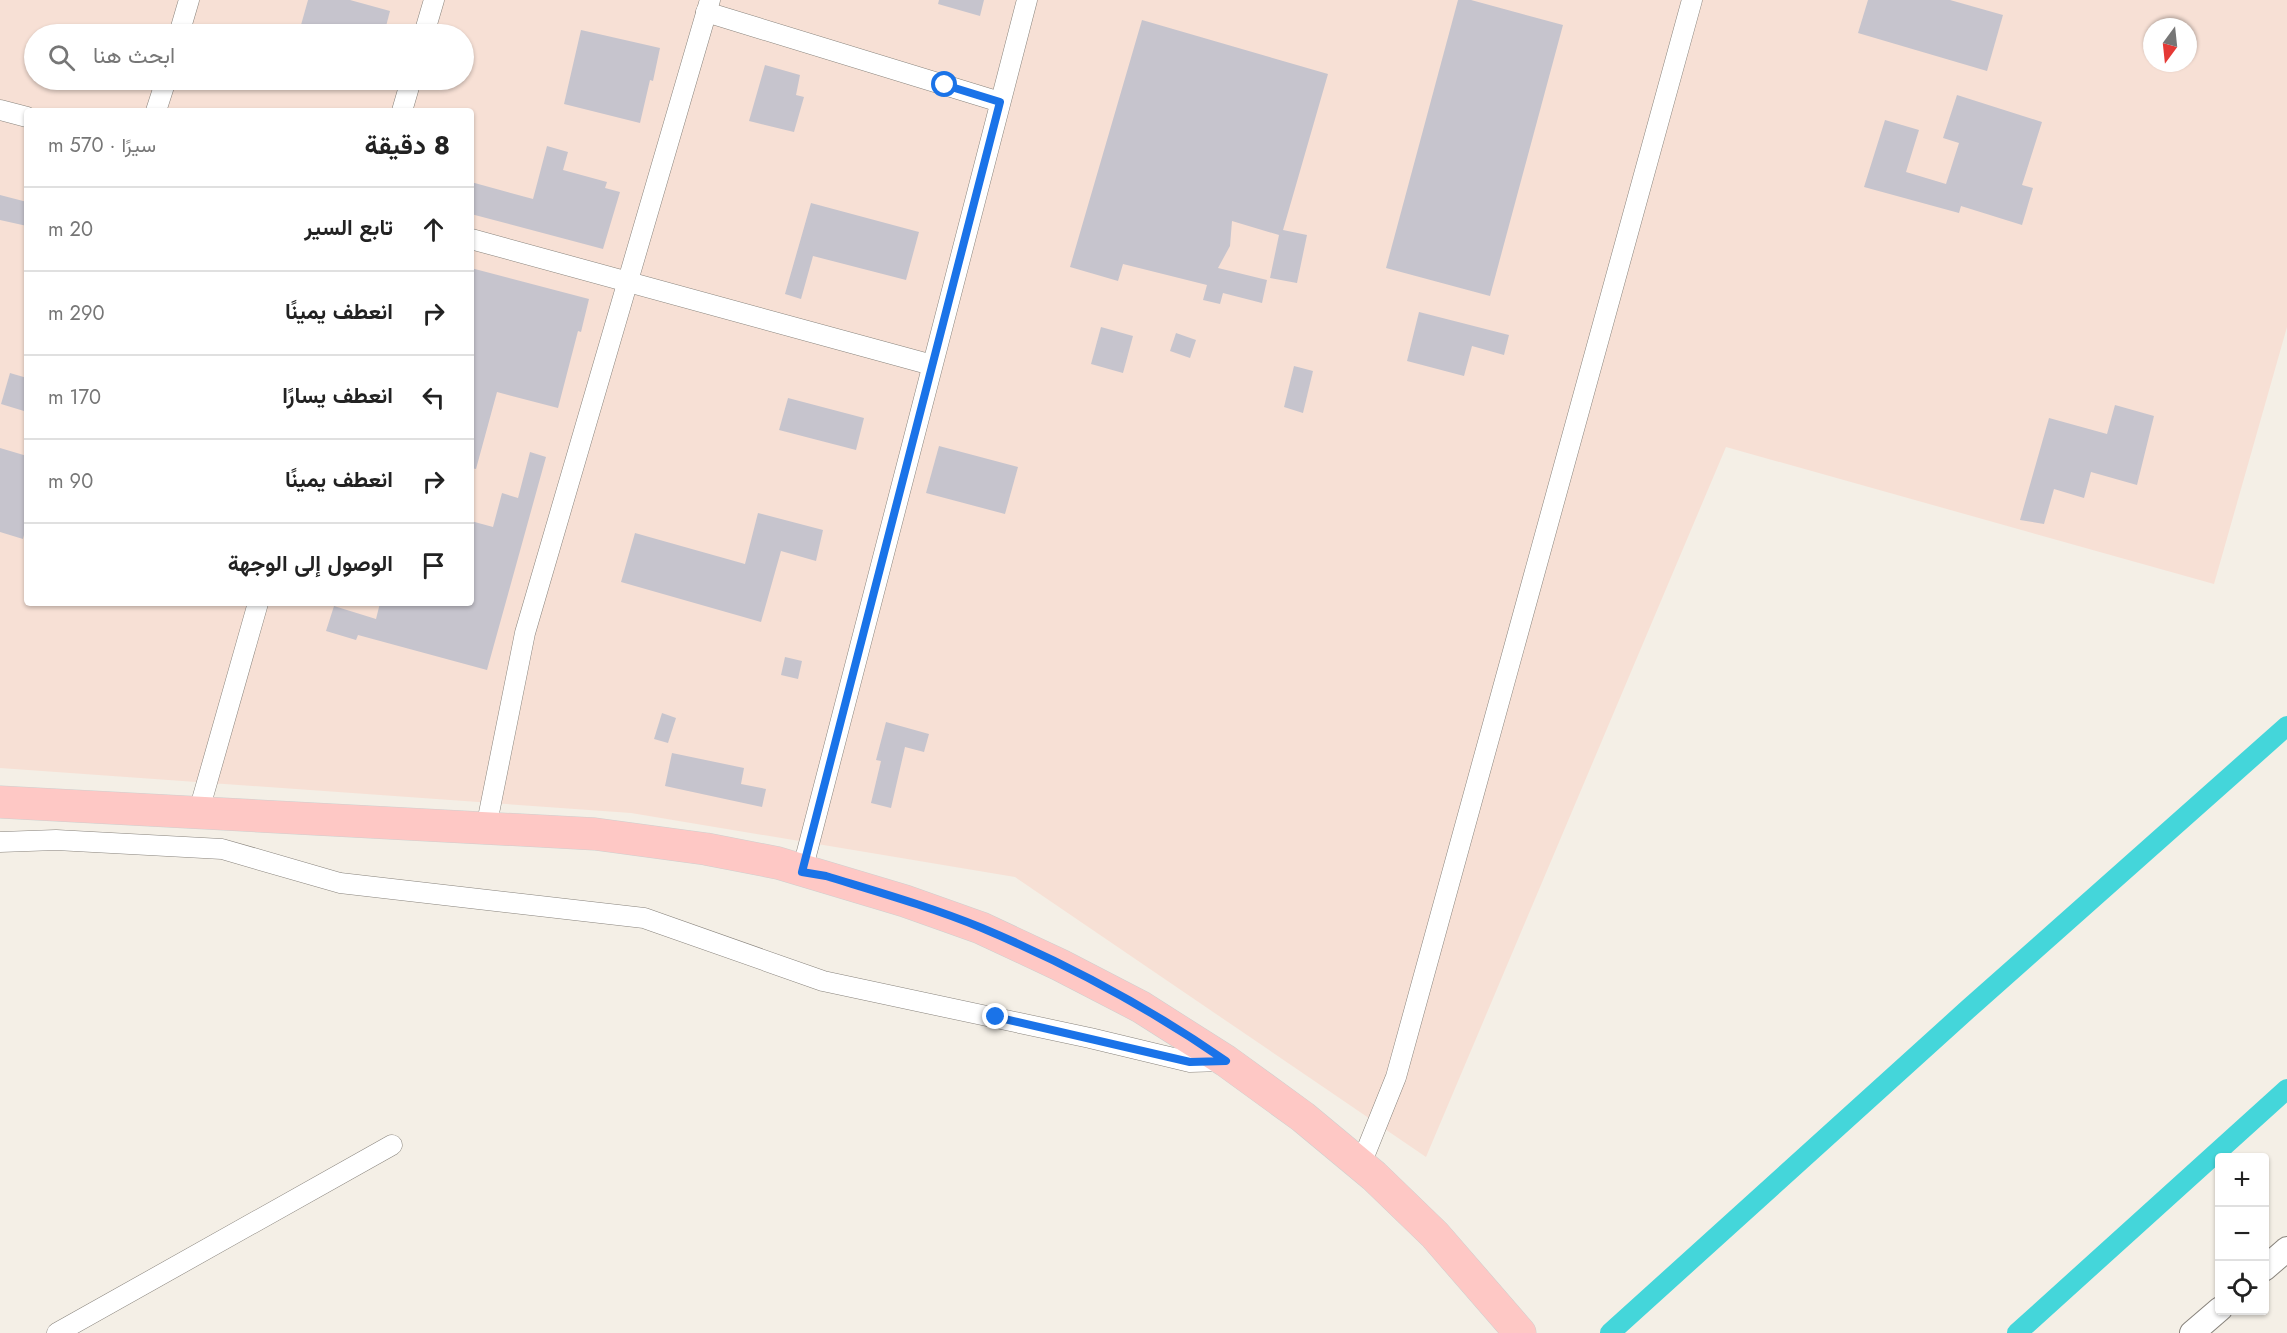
<!DOCTYPE html>
<html lang="ar">
<head>
<meta charset="utf-8">
<style>
  :root { --surface:#fff; --page:#f2f2f2; --text:#222; --muted:#767676; --line:#e0e0e0 }
  body { margin:0; font-family:Jost,Vazirmatn,sans-serif; background:var(--page); color:var(--text); direction:rtl }
  .controls { position:absolute; right:18px; bottom:18px; display:grid; overflow:hidden; border-radius:6px; box-shadow:0 2px 4px #0004 }
  .controls button { width:54px; height:54px; display:grid; place-items:center; padding:0; border:0; border-bottom:2px solid var(--line); background:var(--surface); color:var(--text); font:30px sans-serif }
  .compass { position:absolute; left:2143px; top:18px; width:54px; height:54px; border-radius:50%; background:var(--surface); box-shadow:0 2px 4px #0004; rotate:195deg }
  .stop { position:absolute; width:18px; height:18px; margin:-14px; border:4px solid #1a73e8; border-radius:50%; background:#fff }
  .stop.end { background:#1a73e8; border-color:#fff; box-shadow:0 2px 6px #0008 }
  .list { margin:0; padding:0; list-style:none }
  h2 { display:flex; justify-content:space-between; align-items:center; height:78px; margin:0; padding:0 24px; font-size:26px }
  h2 small { font-size:20px; font-weight:400; color:var(--muted) }
  .list li { display:grid; grid-template-columns:39px 1fr auto; gap:18px; align-items:center; box-sizing:border-box; height:84px; padding:0 24px; border-top:2px solid var(--line) }
  .list b { display:block; font-size:22px; white-space:nowrap }
  .list em { font-size:20px; font-style:normal; color:var(--muted) }
  .icon { flex:none; width:33px; height:33px; fill:none; stroke:currentColor; stroke-width:2; stroke-linecap:round; stroke-linejoin:round }
  .map { position:relative; flex:none; width:2287px; height:1333px; overflow:hidden; direction:ltr }
  .search { position:absolute; background:var(--surface); box-shadow:0 2px 4px #0004; left:24px; top:24px; width:450px; height:66px; display:flex; align-items:center; gap:15px; box-sizing:border-box; padding:0 21px; border-radius:33px; color:var(--muted); font-size:22px }
  .panel { position:absolute; background:var(--surface); box-shadow:0 2px 4px #0004; left:24px; top:108px; width:450px; height:498px; border-radius:6px; direction:rtl }
  .map>svg:first-child { display:block }
  .industrial { fill:#f7e0d5; fill-rule:evenodd }
  .lines { fill:none; stroke-linecap:round; stroke-linejoin:round }
  .canal { stroke:#44d6da; stroke-width:20 }
  .building { fill:#c6c4cd }
  .minor-casing { stroke:#88837c; stroke-width:21 }
  .tertiary-casing { stroke:#88837c; stroke-width:26 }
  .primary-casing { stroke:#cfcfce; stroke-width:33 }
  .minor { stroke:#fff; stroke-width:20 }
  .tertiary { stroke:#fff; stroke-width:24 }
  .primary { stroke:#fec8c5; stroke-width:32 }
  .route { stroke:#1a73e8; stroke-width:8 }
</style>
</head>
<body>
<div class="map">
<svg width="2287" height="1333" viewBox="0 0 2287 1333">
  <rect width="100%" height="100%" fill="#f4efe6"/>
  <path class="industrial" d="M0,0H2287V327L2214,584L1726,447L1426,1157L1015,877L631,813L0,768ZM2152,27H2188V63H2152ZM34,34H464V80H34ZM27,111H471V603H27Z"/>
  <g class="lines">
    <g class="canal">
      <path d="M1610,1333L1967,1010L2287,726"/>
      <path d="M2017,1333L2287,1089"/>
    </g>
  </g>
  <g class="building">
    <path d="M308,0H350L390,11L384,34H335L301,25Z"/>
    <path d="M939,0H984L980,16L938,4Z"/>
    <path d="M1458,0H1471L1563,25L1490,296L1386,268Z"/>
    <path d="M1868,0H1950L2003,15L1987,71L1858,33Z"/>
    <path d="M1142,20L1328,74L1283,230L1307,235L1297,283L1270,278L1279,235L1232,221L1230,246L1218,268L1267,280L1262,303L1223,293L1220,304L1203,300L1207,285L1123,264L1118,281L1070,267Z"/>
    <path d="M581,30L660,48L653,81L650,80L640,123L564,104Z"/>
    <path d="M765,65L800,75L796,95L804,97L794,132L749,121Z"/>
    <path d="M1957,95L2042,122L2022,185L2033,188L2022,225L1961,206L1959,213L1864,187L1885,120L1919,130L1906,172L1946,184L1959,143L1943,138Z"/>
    <path d="M547,146L568,152L563,170L607,182L605,188L620,192L603,249L471,214V182L533,199Z"/>
    <path d="M0,195L27,202V226L0,220Z"/>
    <path d="M811,203L919,232L906,280L813,256L801,299L785,294Z"/>
    <path d="M471,268L589,299L581,332L578,331L558,408L497,392L476,469L471,468Z"/>
    <path d="M1419,312L1509,335L1504,355L1472,346L1464,376L1407,361Z"/>
    <path d="M1101,327L1133,336L1123,373L1091,364Z"/>
    <path d="M1176,333L1196,340L1190,358L1170,351Z"/>
    <path d="M1294,366L1313,371L1303,413L1284,407Z"/>
    <path d="M10,373L27,378V400L24,411L1,404Z"/>
    <path d="M788,398L864,418L856,450L779,430Z"/>
    <path d="M2115,405L2154,416L2137,485L2091,472L2084,498L2054,489L2044,524L2020,520L2049,418L2107,434Z"/>
    <path d="M939,446L1018,467L1005,514L926,493Z"/>
    <path d="M0,448L27,456V523L23,539L0,532Z"/>
    <path d="M530,452L546,457L487,670L358,635L356,640L326,631L334,606L376,619L380,603H471V521L493,527L502,493L518,498Z"/>
    <path d="M758,513L823,530L816,561L781,551L761,622L621,582L635,533L745,564Z"/>
    <path d="M785,657L802,661L798,679L781,675Z"/>
    <path d="M662,713L676,718L668,743L654,739Z"/>
    <path d="M886,722L929,734L924,752L905,747L891,808L871,803L881,761L876,760Z"/>
    <path d="M672,753L744,768L741,784L766,789L762,807L665,786Z"/>
  </g>
  <g class="lines">
    <g class="minor-casing">
      <g id="minor">
        <path d="M706,12L1000,102"/>
        <path d="M179,34L189,0"/>
        <path d="M424,34L434,0"/>
        <path d="M0,110L27,117"/>
        <path d="M156,111L166,80"/>
        <path d="M402,111L411,80"/>
        <path d="M471,239L932,365"/>
        <path d="M198,814L258,603"/>
        <path d="M486,828L525,633L710,0"/>
        <path d="M0,842L56,840L222,849L340,883L644,918L823,981L1090,1038L1190,1062L1223,1061"/>
        <path d="M802,871L1027,0"/>
        <path d="M1361,1164L1396,1077L1692,0"/>
        <path d="M57,1333L392,1145"/>
      </g>
    </g>
    <g class="tertiary-casing">
      <g id="tertiary">
        <path d="M2264,1269L2287,1249"/>
        <path d="M2192,1333L2220,1309"/>
      </g>
    </g>
    <g class="primary-casing">
      <path id="primary" d="M0,802L595,834L706,849L778,863L905,901L981,928L1060,965L1141,1007L1226,1061L1303,1117L1374,1176L1435,1235L1520,1333"/>
    </g>
    <use href="#minor" class="minor"/>
    <use href="#tertiary" class="tertiary"/>
    <use href="#primary" class="primary"/>
  </g>
  <g class="lines">
    <path class="route" d="M945,85L1000,102L802,872L826,876C878,892 931,907 982,928C1065,963 1151,1009 1226,1061L1190,1062L996,1017"/>
  </g>
</svg>
<div class="controls">
<button>+</button>
<button>−</button>
<button><svg class="icon" aria-label="locate" viewBox="0 0 24 24"><circle cx="12" cy="12" r="6"/><path d="M12 2v4M12 18v4M2 12h4M18 12h4"/></svg></button>
</div>
<svg class="compass" viewBox="-18 -18 36 36"><path d="M0-13l5 13h-10z" fill="#e53935"/><path d="M0 13l5-13h-10z" fill="#767676"/></svg>
<div class="stop" style="left:945px;top:85px"></div>
<div class="stop end" style="left:996px;top:1017px"></div>
<div class="search"><svg class="icon" aria-label="search" viewBox="0 0 24 24"><circle cx="10" cy="10" r="6"/><path d="M15 15l6 6"/></svg>ابحث هنا</div>
<section class="panel">
<h2>8 دقيقة<small>سيرًا · 570 m</small></h2>
<ul class="list">
<li><svg class="icon" aria-label="ahead" viewBox="0 0 24 24"><path d="M12 20V5M6 11l6-6 6 6"/></svg><div><b>تابع السير</b></div><em>20 m</em></li>
<li><svg class="icon" aria-label="right" viewBox="0 0 24 24"><path d="M7 20v-9h11M14 6l5 5-5 5"/></svg><div><b>انعطف يمينًا</b></div><em>290 m</em></li>
<li><svg class="icon" aria-label="left" viewBox="0 0 24 24"><path d="M17 20v-9H6M10 6l-5 5 5 5"/></svg><div><b>انعطف يسارًا</b></div><em>170 m</em></li>
<li><svg class="icon" aria-label="right" viewBox="0 0 24 24"><path d="M7 20v-9h11M14 6l5 5-5 5"/></svg><div><b>انعطف يمينًا</b></div><em>90 m</em></li>
<li><svg class="icon" aria-label="arrive" viewBox="0 0 24 24"><path d="M6 21V4h12l-3 4 3 4H6"/></svg><div><b>الوصول إلى الوجهة</b></div></li>
</ul>
</section>
</div>
</body>
</html>
